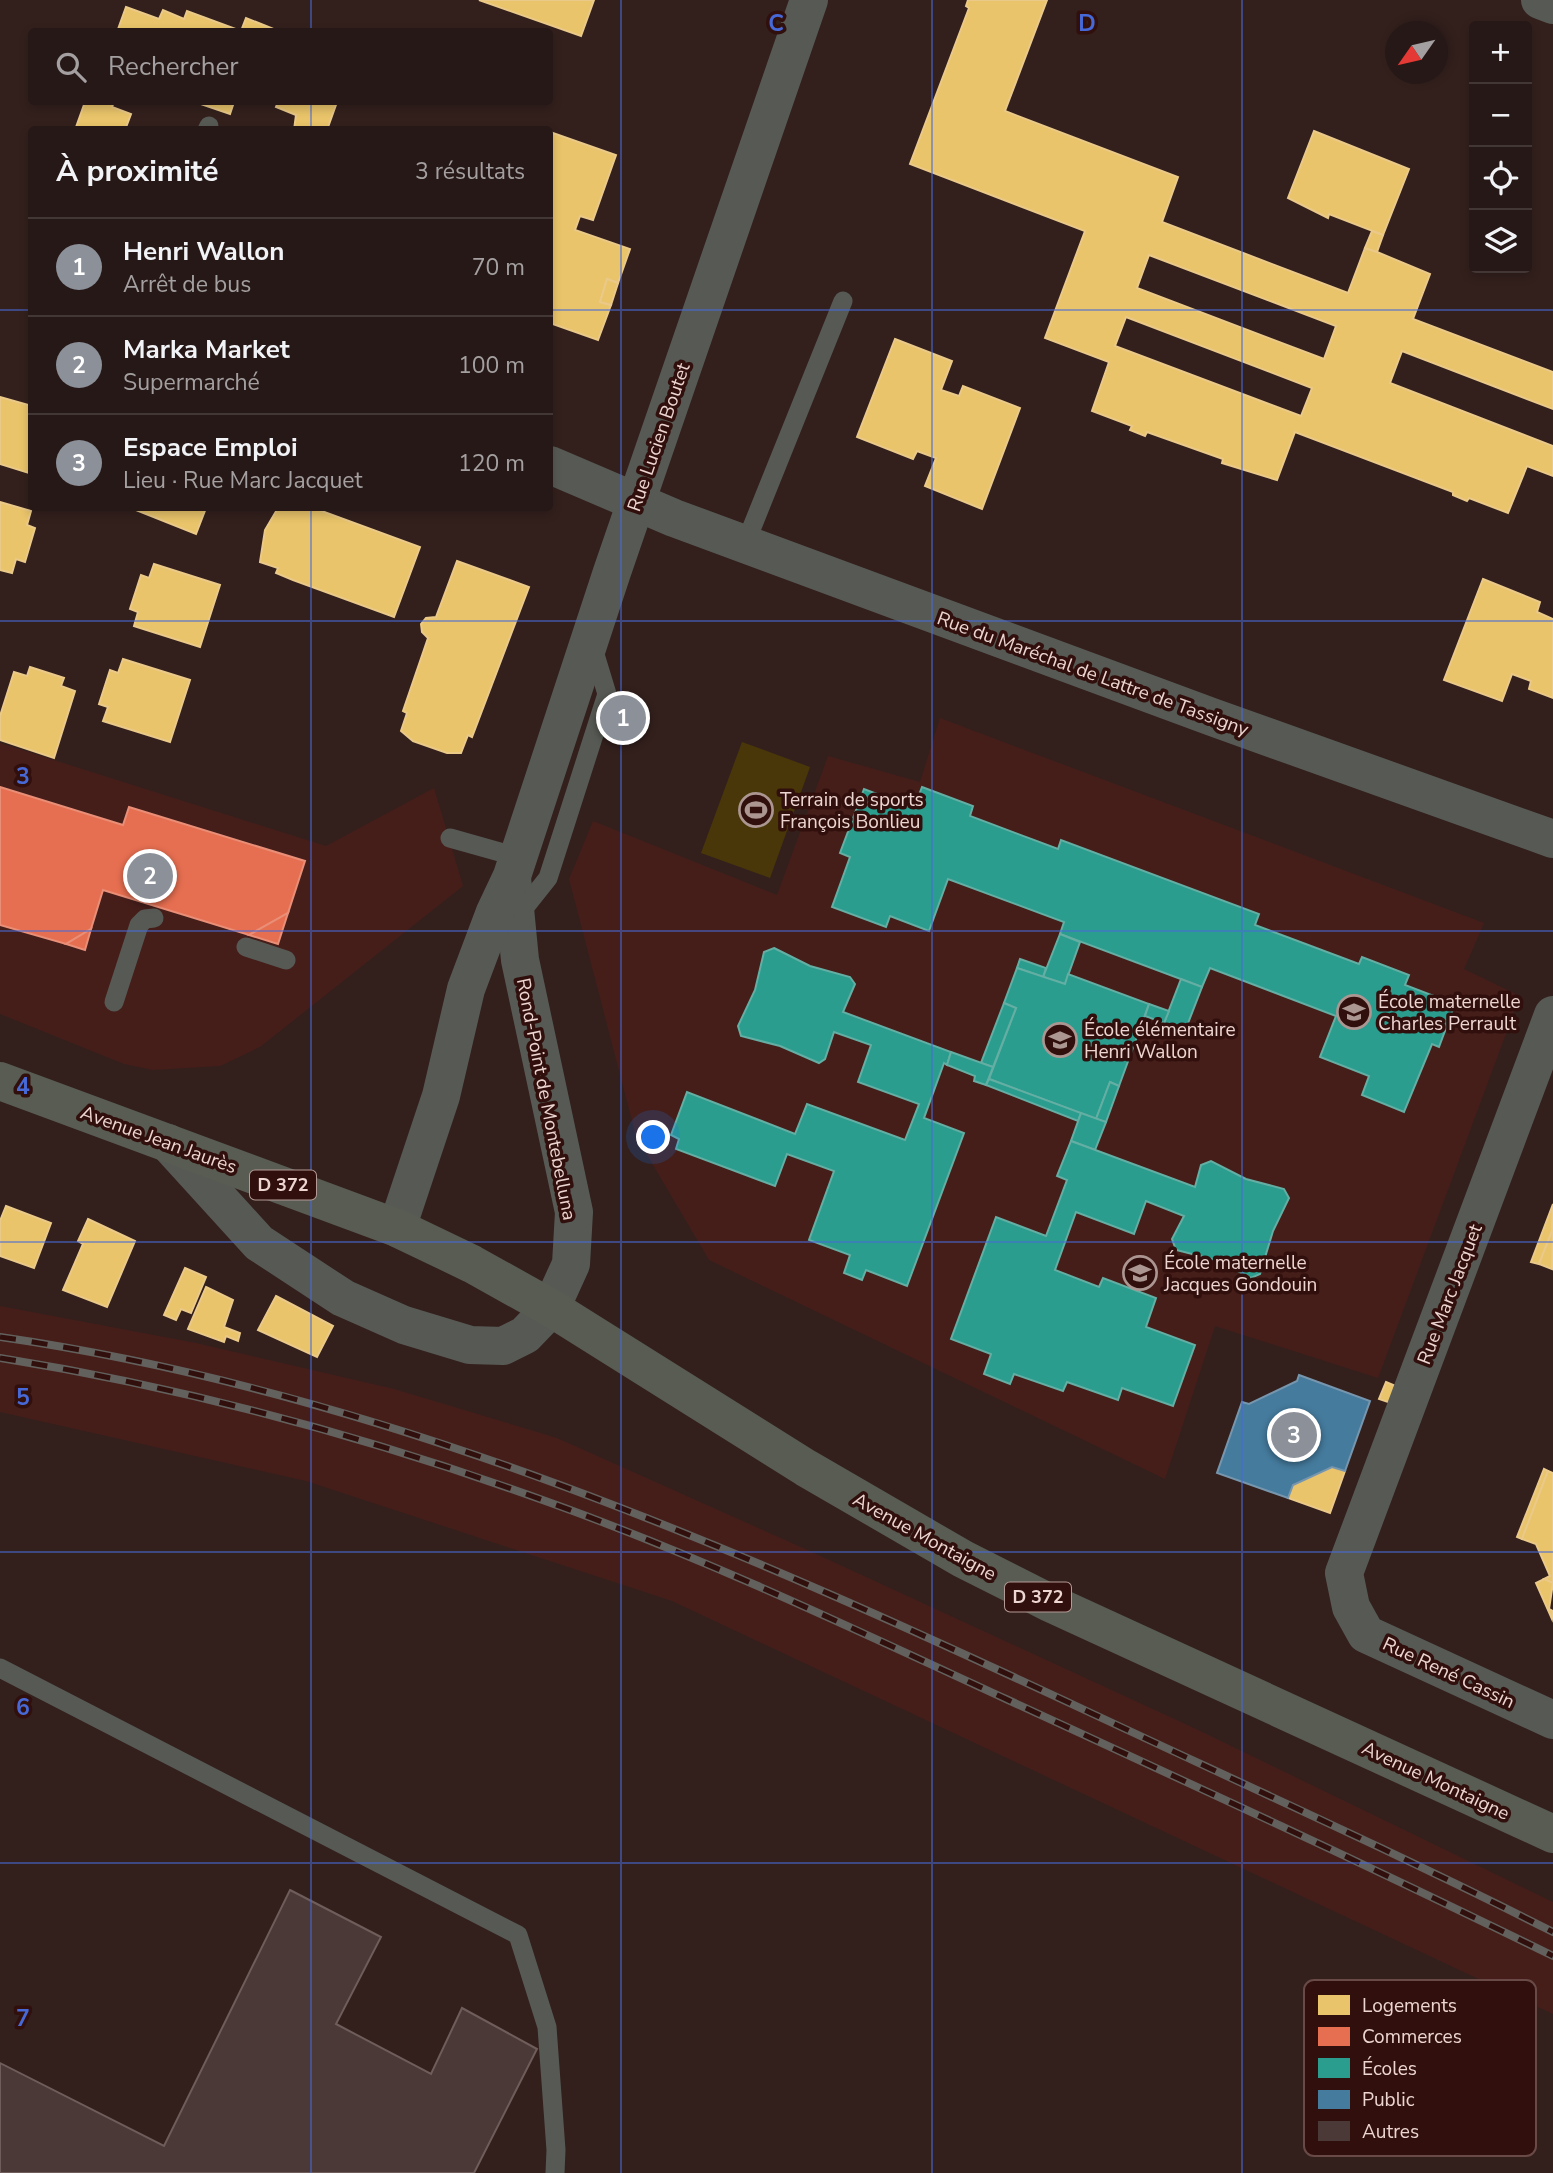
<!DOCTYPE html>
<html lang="fr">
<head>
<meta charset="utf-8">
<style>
  :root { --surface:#261816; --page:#2e211f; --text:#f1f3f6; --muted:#a4a0a1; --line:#423735; --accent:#8c9099 }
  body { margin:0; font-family:"Nunito Sans",sans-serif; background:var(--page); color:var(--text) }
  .controls { position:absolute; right:21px; top:21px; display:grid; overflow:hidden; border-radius:7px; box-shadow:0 4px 10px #0003 }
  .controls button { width:63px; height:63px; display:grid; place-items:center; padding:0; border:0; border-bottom:2px solid var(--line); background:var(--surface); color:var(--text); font:35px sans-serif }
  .compass { position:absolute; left:1385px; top:21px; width:63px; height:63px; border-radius:50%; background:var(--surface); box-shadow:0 4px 10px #0003; rotate:236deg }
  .you { position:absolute; left:654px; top:1138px; width:24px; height:24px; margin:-18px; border:5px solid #fff; border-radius:50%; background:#1a73e8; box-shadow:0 0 0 10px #1a73e833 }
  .badge { display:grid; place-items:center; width:46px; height:46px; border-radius:50%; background:var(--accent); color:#fff; font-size:23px; font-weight:700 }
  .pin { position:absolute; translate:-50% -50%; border:4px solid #fff; box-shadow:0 2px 7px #0006 }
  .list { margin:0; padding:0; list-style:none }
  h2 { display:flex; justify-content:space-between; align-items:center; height:91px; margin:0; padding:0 28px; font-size:30px }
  h2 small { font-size:23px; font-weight:400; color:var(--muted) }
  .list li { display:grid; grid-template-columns:46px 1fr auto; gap:21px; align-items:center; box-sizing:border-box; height:98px; padding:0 28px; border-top:2px solid var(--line) }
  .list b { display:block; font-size:26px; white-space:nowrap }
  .list p { margin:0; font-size:23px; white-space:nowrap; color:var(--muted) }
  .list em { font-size:23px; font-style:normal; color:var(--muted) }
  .icon { flex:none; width:38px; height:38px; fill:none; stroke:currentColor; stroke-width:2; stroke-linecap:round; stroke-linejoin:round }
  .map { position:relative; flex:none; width:1553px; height:2173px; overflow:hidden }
  .search { position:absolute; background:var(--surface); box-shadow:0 4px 10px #0003; left:28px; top:28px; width:525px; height:77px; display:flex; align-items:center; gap:18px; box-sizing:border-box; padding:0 24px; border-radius:7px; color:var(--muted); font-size:26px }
  .panel { position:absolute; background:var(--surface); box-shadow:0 4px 10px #0003; left:28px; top:126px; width:525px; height:385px; border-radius:7px }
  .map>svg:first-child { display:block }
  .built { fill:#451e1a }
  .green { fill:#493709 }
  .homes { fill:#e9c46a; stroke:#eac989; stroke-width:2; fill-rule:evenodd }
  .shops { fill:#e76f51; stroke:#e98e77; stroke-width:2 }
  .schools { fill:#2a9d8f; stroke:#64aea3; stroke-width:2 }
  .public { fill:#457b9d; stroke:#7796ad; stroke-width:2 }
  .building { fill:#4a3937; stroke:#6e5d5a; stroke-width:2 }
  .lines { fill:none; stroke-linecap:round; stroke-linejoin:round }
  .lane { stroke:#575a54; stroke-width:19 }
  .street { stroke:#575a54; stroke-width:38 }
  .primary { stroke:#585c53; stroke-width:38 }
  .rail-casing { stroke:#63615d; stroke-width:8 }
  .rail { stroke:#300f0c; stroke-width:5; stroke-dasharray:16; stroke-linecap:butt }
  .grid { fill:none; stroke:#4769d7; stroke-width:2; stroke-opacity:0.55 }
  .labels { text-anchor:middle; stroke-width:7; stroke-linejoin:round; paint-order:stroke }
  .shield { fill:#300f0c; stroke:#b49a96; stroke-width:2 }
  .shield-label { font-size:18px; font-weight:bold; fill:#edd5d1 }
  .street-label { font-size:19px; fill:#edd5d1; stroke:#300f0c }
  .poi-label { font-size:19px; fill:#edd5d1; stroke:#300f0c; text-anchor:start }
  .key { fill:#300f0c; stroke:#694a47; stroke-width:2 }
  .key-label { font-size:19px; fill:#edd5d1 }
  .grid-label { font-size:23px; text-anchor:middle; font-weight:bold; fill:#4769d7; stroke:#300f0c; stroke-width:7; stroke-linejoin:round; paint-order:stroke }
</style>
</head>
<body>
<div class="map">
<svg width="1553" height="2173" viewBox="0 0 1553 2173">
  <rect width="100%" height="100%" fill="#33201d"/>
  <g class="built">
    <path d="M940,718L1484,923L1464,969L1520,996L1378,1378L1215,1326L1165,1479L709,1260L636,1136L569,879L593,821L777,895L828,756L920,782Z"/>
    <path d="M0,743L326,846L434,788L463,886L260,1047L220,1066L153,1070L124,1064L0,1014Z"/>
    <path d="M0,1306L196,1343L394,1389L557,1438L803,1548L1196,1729L1553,1902V2014L672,1601L306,1481L0,1412Z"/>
  </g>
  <path class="green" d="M742,742L810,767L770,878L701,853Z"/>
  <g class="homes">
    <path d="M479,0H594L581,36Z"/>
    <path d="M968,0H1047L1005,111L1178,177L1162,222L1348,293L1365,248L1377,252L1430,274L1413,319L1553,372V409L1402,351L1390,383L1553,446V476L1527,466L1508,513L1469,498L1467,501L1453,495V492L1295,432L1277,480L1222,463L1223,459L1147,432L1145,436L1130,430L1132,426L1092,411L1109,362L1045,338L1085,231L910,164L969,8L966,6ZM1149,255L1336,326L1324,359L1137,288ZM1126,317L1312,388L1301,416L1115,346Z"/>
    <path d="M126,7L159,19L163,10L184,19L187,11L241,31L246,18L281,32H117Z"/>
    <path d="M85,102H114L112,107L131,114L125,130H75Z"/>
    <path d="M195,102H234L230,114Z"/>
    <path d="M278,102H337L327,130H294L296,115L276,107Z"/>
    <path d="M1314,131L1409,169L1383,235L1329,214L1328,218L1288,198Z"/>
    <path d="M550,132L616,155L593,220L580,216L575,230L630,249L618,283L607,279L600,302L611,305L598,340L550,323Z"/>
    <path d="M1372,231L1383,235L1377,252L1365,248Z"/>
    <path d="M607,279L618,283L611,305L600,302Z"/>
    <path d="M895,339L952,361L941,390L959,396L963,386L1020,408L982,509L925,486L936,458L917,451L913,459L857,437Z"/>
    <path d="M0,397L32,406V474L0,464Z"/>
    <path d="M0,502L31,511L27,525L35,528L25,562L16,559L12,573L0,570Z"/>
    <path d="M131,508H206L196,534Z"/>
    <path d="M278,508L319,510L420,547L394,617L293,580L276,573L278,568L260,562L265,530Z"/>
    <path d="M457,561L529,587L472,737L468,735L461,753H447L413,741L401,731L407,713L403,711L428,638L422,632L421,624L426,618L436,617Z"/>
    <path d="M154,564L220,585L200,647L134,626L138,612L130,609L141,575L149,578Z"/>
    <path d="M1483,579L1540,602L1537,612L1553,619V698L1529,689L1531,681L1512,674L1502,701L1444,680Z"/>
    <path d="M123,659L190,680L170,742L103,721L108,707L99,704L110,670L118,673Z"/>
    <path d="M30,667L64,678L61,686L75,691L54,758L0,740V716L14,672L27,676Z"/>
    <path d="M1553,1204L1552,1231L1539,1264L1531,1262Z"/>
    <path d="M6,1206L51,1223L34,1268L0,1256V1221Z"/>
    <path d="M88,1219L135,1241L107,1307L63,1290L83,1244L78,1241Z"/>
    <path d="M1552,1231L1553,1232L1552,1269L1539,1264Z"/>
    <path d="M185,1268L206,1277L191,1313L181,1309L176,1320L164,1315Z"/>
    <path d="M206,1287L233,1300L224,1327L240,1333L238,1341L226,1336L224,1342L188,1329Z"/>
    <path d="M276,1296L333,1326L317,1357L258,1330Z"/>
    <path d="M1386,1382L1398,1387L1391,1403L1379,1399Z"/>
    <path d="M1332,1467L1345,1471L1330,1513L1288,1498L1293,1485Z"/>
    <path d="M1544,1469L1548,1471L1522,1539L1517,1537Z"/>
    <path d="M1548,1471L1553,1473V1583L1544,1579L1550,1576L1536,1544L1522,1539Z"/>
    <path d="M1544,1579L1553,1583L1549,1609L1553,1611L1552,1619L1536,1583Z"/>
  </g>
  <g class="shops">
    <path d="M0,787L123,825L129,807L305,861L288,913L249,935L103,890L91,929L66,944L0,925Z"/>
    <path d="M288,913L278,944L249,935Z"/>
    <path d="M91,929L85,950L66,944Z"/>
  </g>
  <g class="schools">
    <path d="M922,787L973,806L970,816L1058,849L1061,840L1259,914L1255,925L1359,964L1362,957L1409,975L1405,985L1455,1004L1439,1047L1432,1044L1404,1112L1362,1095L1369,1076L1320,1057L1336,1016L1210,968L1202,987L1060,934L1064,922L948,879L929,931L890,916L886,927L832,907L850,857L840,853L864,789L914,808Z"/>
    <path d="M1060,934L1080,942L1065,984L1043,977Z"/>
    <path d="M774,948L810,966L850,977L855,984L843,1012L951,1052L947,1065L944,1063L924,1118L964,1133L907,1286L866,1270L862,1280L844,1273L850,1255L809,1240L834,1171L787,1154L775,1186L676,1149L679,1139L671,1135L687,1092L795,1134L807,1104L905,1140L919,1104L858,1082L871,1045L834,1032L825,1059L819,1063L780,1046L741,1036L738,1026L755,990L764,952Z"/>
    <path d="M1020,959L1046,968L1043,977L1017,968Z"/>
    <path d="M1017,968L1065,984L1068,974L1149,1004L1119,1086L1110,1082L1096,1119L989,1079L1016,1008L1004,1003Z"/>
    <path d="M1181,979L1202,987L1185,1031L1164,1023Z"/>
    <path d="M1004,1003L1016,1008L993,1067L981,1063Z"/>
    <path d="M1149,1004L1169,1011L1164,1023L1145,1016Z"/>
    <path d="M951,1052L993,1067L986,1085L974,1081L975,1076L947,1065Z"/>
    <path d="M989,1079L1081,1113L1078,1121L986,1085Z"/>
    <path d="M1110,1082L1119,1086L1106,1122L1096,1119Z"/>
    <path d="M1081,1113L1106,1122L1095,1150L1071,1141Z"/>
    <path d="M1071,1141L1195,1187L1201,1165L1211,1161L1246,1179L1284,1189L1289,1198L1273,1231L1260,1274L1251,1278L1216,1260L1176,1250L1172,1239L1184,1216L1146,1201L1134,1234L1076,1212L1055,1270L1099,1287L1103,1278L1156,1298L1146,1327L1195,1345L1173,1406L1122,1388L1118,1400L1067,1382L1063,1391L1014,1374L1010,1384L984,1374L991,1354L951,1339L996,1217L1046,1236L1067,1180L1057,1176Z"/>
  </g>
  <path class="public" d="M1299,1375L1370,1401L1345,1471L1332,1467L1293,1485L1288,1498L1217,1473L1242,1402L1249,1404L1297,1381Z"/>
  <path class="building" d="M290,1890L381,1937L336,2024L431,2074L462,2008L537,2049L474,2173H0V2063L164,2146Z"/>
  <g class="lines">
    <g class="lane">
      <path d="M207,130L209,126"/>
      <path d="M746,542L843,301"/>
      <path d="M450,838L518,857"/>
      <path d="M517,917L548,878L607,694L593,648"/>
      <path d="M246,947L286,960"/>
      <path d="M114,1002L139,925L145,919L154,918"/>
      <path d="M0,1668L518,1935L547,2027L556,2150L555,2173"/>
    </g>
    <g class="street">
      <path d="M1540,0L1553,5"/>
      <path d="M550,465L674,518L1212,717L1553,839"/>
      <path d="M1553,1015L1344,1573L1351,1607L1366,1634L1553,1720"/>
      <path d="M168,1143L259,1243L343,1298L404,1325L470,1345L503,1346L525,1335L551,1308L571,1264L574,1212L520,960L512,878"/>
      <path d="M397,1228L441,1096L466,989L495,912L512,876L612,572L809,0"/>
    </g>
    <path class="primary" d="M0,1081L397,1228L472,1264L551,1308L806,1468L963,1559L1050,1603L1553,1834"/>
    <g class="rail-casing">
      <g id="rail">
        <path d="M0,1337C383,1392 743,1550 1091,1713C1245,1785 1401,1855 1553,1932"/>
        <path d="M0,1358C188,1388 372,1438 551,1503C707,1559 856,1630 1006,1699C1189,1783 1372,1867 1553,1956"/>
      </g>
    </g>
    <use href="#rail" class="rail"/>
  </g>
  <path class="grid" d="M311,0V32M621,0V2173M932,0V2173M1242,0V2173M311,102V130M0,310H32M550,310H1553M311,508V2173M0,621H1553M0,931H1553M0,1242H1553M0,1552H1553M0,1863H1553"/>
  <defs>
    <g id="stadium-ring" transform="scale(1.75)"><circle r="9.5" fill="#300f0c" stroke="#ac9692" stroke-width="1.5"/><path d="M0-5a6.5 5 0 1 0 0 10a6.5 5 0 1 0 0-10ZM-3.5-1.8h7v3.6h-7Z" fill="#ac9692"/></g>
    <g id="school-ring" transform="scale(1.75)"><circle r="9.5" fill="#300f0c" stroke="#ac9692" stroke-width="1.5"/><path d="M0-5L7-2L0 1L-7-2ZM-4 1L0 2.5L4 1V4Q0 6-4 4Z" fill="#ac9692"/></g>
  </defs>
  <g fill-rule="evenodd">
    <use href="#stadium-ring" x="756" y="810"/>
    <use href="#school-ring" x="1354" y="1012"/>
    <use href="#school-ring" x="1060" y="1040"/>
    <use href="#school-ring" x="1140" y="1273"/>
  </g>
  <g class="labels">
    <g class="shield">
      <rect x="250" y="1170.5" width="66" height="29" rx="5"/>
      <rect x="1005" y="1582.5" width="66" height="29" rx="5"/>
    </g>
    <g class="shield-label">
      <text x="283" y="1191">D 372</text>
      <text x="1038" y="1603">D 372</text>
    </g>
    <g class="street-label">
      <text transform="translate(658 437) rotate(-71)" y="7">Rue Lucien Boutet</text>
      <text transform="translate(1093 673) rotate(20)" y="7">Rue du Maréchal de Lattre de Tassigny</text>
      <text transform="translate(547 1099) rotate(79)" y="7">Rond-Point de Montebelluna</text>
      <text transform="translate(159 1139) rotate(20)" y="7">Avenue Jean Jaurès</text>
      <text transform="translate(1449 1294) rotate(-69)" y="7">Rue Marc Jacquet</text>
      <text transform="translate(925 1536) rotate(29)" y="7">Avenue Montaigne</text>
      <text transform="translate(1449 1672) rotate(25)" y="7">Rue René Cassin</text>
      <text transform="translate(1436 1780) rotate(25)" y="7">Avenue Montaigne</text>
    </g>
    <g class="poi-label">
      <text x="780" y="806">Terrain de sports<tspan x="780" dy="22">François Bonlieu</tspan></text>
      <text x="1378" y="1008">École maternelle<tspan x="1378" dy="22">Charles Perrault</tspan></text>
      <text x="1084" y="1036">École élémentaire<tspan x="1084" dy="22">Henri Wallon</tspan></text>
      <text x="1164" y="1269">École maternelle<tspan x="1164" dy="22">Jacques Gondouin</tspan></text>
    </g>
  </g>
  <rect x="1304" y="1980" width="232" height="176" rx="10" class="key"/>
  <rect x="1318" y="1995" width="32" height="20" fill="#e9c46a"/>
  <rect x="1318" y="2027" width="32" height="19" fill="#e76f51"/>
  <rect x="1318" y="2058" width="32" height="20" fill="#2a9d8f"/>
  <rect x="1318" y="2090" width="32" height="19" fill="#457b9d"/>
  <rect x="1318" y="2121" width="32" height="20" fill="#4a3937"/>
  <g class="key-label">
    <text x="1362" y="2012">Logements</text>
    <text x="1362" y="2043">Commerces</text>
    <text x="1362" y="2075">Écoles</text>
    <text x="1362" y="2106">Public</text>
    <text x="1362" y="2138">Autres</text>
  </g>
  <g class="grid-label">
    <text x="776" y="31">C</text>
    <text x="1087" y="31">D</text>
    <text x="23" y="784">3</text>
    <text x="23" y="1094">4</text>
    <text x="23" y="1405">5</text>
    <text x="23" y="1715">6</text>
    <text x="23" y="2026">7</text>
  </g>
</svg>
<div class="controls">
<button>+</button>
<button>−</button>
<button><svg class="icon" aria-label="locate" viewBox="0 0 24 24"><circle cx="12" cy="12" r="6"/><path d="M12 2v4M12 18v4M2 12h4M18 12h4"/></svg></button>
<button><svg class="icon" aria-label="layers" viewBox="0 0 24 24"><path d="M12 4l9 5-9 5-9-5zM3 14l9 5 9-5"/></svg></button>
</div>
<svg class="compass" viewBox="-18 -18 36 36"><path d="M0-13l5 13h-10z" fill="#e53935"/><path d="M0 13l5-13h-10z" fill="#a4a0a1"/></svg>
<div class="you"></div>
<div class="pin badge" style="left:623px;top:718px">1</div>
<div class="pin badge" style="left:150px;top:876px">2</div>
<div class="pin badge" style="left:1294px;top:1435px">3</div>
<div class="search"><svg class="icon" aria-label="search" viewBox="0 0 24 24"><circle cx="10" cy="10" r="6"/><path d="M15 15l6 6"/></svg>Rechercher</div>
<section class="panel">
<h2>À proximité<small>3 résultats</small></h2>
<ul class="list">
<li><span class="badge">1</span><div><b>Henri Wallon</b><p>Arrêt de bus</p></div><em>70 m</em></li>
<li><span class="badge">2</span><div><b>Marka Market</b><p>Supermarché</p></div><em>100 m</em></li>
<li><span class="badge">3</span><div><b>Espace Emploi</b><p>Lieu · Rue Marc Jacquet</p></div><em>120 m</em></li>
</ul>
</section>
</div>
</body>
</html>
